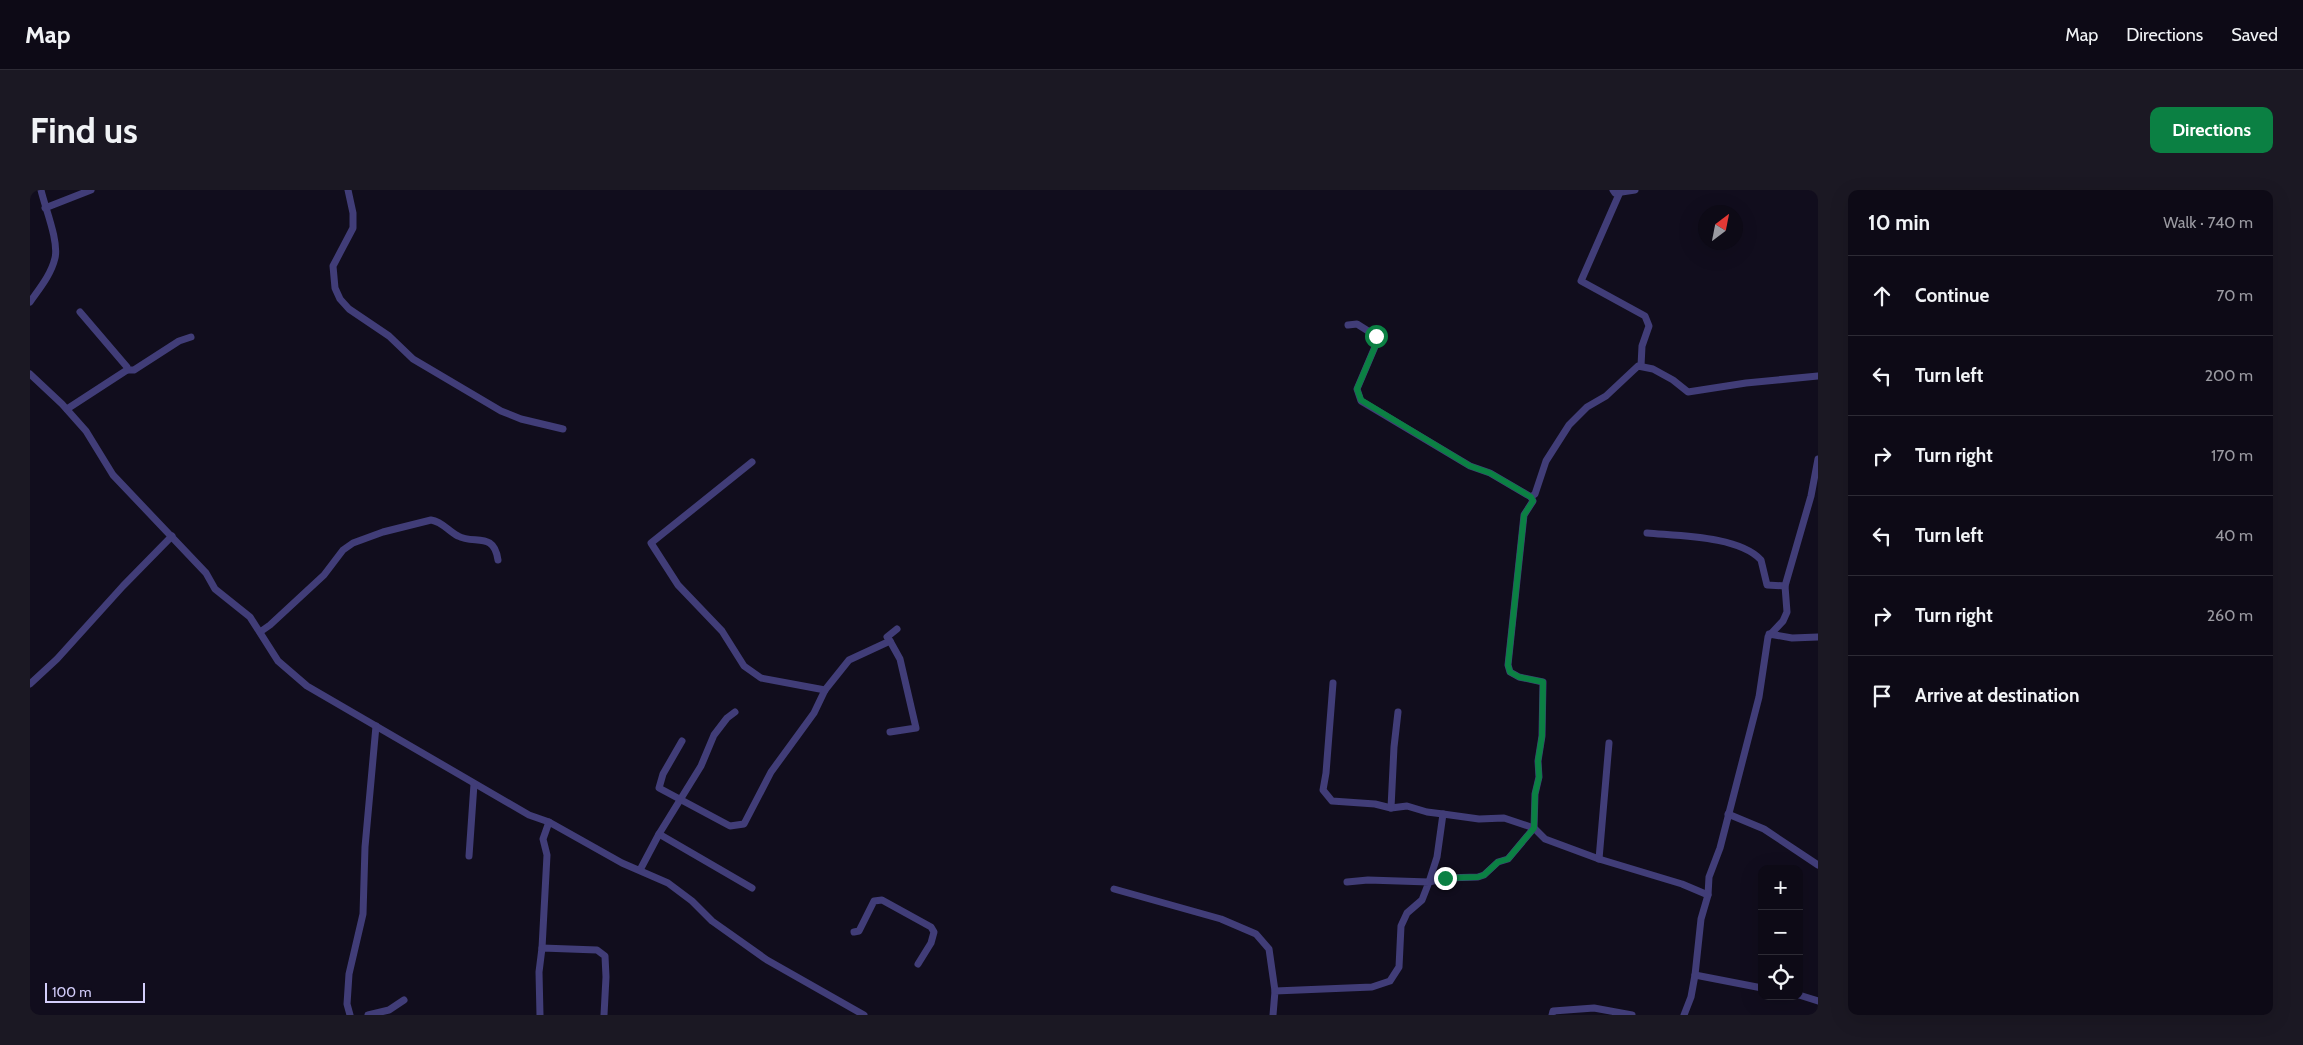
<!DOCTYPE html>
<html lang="en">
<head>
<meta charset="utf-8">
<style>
  :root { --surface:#0d0a16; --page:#1b1823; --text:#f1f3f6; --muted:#9a9aa1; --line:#2d2b35; --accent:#0b8043 }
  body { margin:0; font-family:Cabin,sans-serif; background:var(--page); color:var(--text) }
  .controls { position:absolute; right:15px; bottom:15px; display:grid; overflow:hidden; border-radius:10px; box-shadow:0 5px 20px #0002 }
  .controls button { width:45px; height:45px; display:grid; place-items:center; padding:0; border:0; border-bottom:1px solid var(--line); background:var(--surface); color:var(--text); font:25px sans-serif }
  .compass { position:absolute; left:1668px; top:15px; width:45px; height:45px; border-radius:50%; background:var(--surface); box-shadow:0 5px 20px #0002; rotate:32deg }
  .scale { position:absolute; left:15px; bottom:12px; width:100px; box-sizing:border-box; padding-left:5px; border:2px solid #d4cefb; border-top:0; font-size:14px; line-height:18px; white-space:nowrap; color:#d4cefb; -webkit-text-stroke:4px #110d1d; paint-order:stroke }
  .stop { position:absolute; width:15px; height:15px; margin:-11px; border:4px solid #0b8043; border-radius:50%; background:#fff }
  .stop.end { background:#0b8043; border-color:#fff; box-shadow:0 1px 5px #0008 }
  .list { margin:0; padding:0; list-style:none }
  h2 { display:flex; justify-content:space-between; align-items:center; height:65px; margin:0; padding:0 20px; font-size:21px }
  h2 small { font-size:16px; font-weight:400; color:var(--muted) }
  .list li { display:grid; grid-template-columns:32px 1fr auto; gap:15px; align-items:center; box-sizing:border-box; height:80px; padding:0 20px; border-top:1px solid var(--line) }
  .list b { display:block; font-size:19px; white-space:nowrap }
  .list em { font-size:16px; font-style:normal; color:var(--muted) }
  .icon { flex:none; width:28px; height:28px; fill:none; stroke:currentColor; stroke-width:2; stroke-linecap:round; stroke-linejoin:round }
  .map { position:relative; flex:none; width:1788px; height:825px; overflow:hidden; border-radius:10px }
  header { display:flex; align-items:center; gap:30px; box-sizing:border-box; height:70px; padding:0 25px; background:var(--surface); border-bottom:1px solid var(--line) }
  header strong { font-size:24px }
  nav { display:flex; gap:28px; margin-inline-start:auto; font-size:18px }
  .intro { display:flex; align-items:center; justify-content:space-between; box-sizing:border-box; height:120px; padding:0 30px }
  h1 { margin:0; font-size:35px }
  .button { padding:12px 22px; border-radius:10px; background:var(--accent); color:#fff; font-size:18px; font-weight:700 }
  main { display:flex; gap:30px; padding:0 30px }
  aside { flex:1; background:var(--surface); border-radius:10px; box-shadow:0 5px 20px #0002 }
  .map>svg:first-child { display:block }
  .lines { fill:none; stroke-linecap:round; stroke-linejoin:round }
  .minor { stroke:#413d78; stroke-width:7 }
  .route { stroke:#0b8043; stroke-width:6 }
</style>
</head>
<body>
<header>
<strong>Map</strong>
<nav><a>Map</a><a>Directions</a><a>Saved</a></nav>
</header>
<div class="intro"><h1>Find us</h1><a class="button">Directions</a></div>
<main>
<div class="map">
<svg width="1788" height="825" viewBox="0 0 1788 825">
  <rect width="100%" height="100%" fill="#110d1d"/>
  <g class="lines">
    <g class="minor">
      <path d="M318,0L323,23V38L303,76L305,98L310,109L319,119L359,146L383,169L471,221L491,229L533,239"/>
      <path d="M1583,0L1585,3L1605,0"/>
      <path d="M1590,2L1551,91L1615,126L1619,136L1612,156L1611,176"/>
      <path d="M15,18L61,0"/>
      <path d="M0,112C9,99 21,85 25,68C29,51 15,18 11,0"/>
      <path d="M1318,135L1327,134L1346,146L1347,152L1327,199L1331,211L1440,276L1460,283L1501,307"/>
      <path d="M97,180H104L149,151L161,147"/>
      <path d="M0,184L32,214L56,241L83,285L176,383L185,399L220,427L248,471L277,496L499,625L519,632"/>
      <path d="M37,219L97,180V177L50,122"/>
      <path d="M722,272L621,353L648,395L692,441L714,476L731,488L795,500"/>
      <path d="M1617,343C1649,346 1709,346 1731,370L1737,395L1755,396"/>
      <path d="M230,442L240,435L294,385L313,360L323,353L353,342L401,330C413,332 418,341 428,346C444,355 464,341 468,370"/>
      <path d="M1739,444L1762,448L1788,447"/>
      <path d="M860,451L870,469L886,538L860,542"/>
      <path d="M1303,493L1296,583L1293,600L1302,611L1345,614L1361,618L1377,616L1397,622L1413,624"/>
      <path d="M0,494L27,469L93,396L142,346"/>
      <path d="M652,551L633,584L629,598L700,636L714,634L741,582L784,523L795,500L819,470L860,451L857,447L867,439"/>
      <path d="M1361,618L1364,557L1368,522"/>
      <path d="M1698,624L1734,639L1788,675"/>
      <path d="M629,644L722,698"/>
      <path d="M439,666L444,594"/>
      <path d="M1569,669L1579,553"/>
      <path d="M610,680L629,644L671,576L684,545L697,528L705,522"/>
      <path d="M1084,699L1191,729L1226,744L1239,759L1245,801"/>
      <path d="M1678,705L1652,694L1569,669L1515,649L1504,638L1505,604L1509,587L1508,571L1512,546L1513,492L1489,487L1480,482L1478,475L1494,325L1503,311L1501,307L1505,304L1516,271L1539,235L1557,217L1576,206L1608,176L1623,179L1643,190L1658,202L1716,193L1788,186"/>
      <path d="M824,742L829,741L844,711L852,710L901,737L904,742L901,753L888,774"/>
      <path d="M512,758L517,665L513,649L519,632L592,673L638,693L662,711L682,731L737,770L834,825"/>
      <path d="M1665,785L1732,798"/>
      <path d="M1769,805L1788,811"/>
      <path d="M320,825L317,814L319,784L333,724L335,657L346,536"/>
      <path d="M338,825L359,820L374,810"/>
      <path d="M510,825L509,782L512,758L567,760L575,766L576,787L574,825"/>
      <path d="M1243,825L1245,801L1342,797L1360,791L1369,777L1371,736L1377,723L1392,710L1399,692L1415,688L1448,687L1454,685L1468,672L1478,669L1504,638L1474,628L1449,629L1413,624L1407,667L1399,692L1338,690L1317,692"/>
      <path d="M1522,825L1523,821L1564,818L1602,825"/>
      <path d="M1654,825L1661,807L1665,785L1671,729L1678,705L1679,687L1690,658L1729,507L1738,447L1753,431L1757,422L1755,396L1781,306L1788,269"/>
    </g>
  </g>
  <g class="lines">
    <path class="route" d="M1346,146L1347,152L1327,199L1331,210L1440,276L1460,283L1501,307L1503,311L1494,325L1478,475L1480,482L1489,487L1513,492L1512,546L1508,571L1509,587L1505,604L1504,638L1478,669L1468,672L1454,685L1448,687L1415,688"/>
  </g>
</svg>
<div class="controls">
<button>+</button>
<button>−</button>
<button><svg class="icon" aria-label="locate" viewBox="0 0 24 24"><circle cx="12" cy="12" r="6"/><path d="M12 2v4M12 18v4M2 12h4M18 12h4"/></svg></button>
</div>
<svg class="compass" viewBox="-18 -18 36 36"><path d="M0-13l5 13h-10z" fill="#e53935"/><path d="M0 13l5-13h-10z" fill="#9a9aa1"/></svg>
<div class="scale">100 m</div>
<div class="stop" style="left:1346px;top:146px"></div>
<div class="stop end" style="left:1415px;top:688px"></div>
</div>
<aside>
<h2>10 min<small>Walk · 740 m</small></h2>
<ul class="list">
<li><svg class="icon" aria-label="ahead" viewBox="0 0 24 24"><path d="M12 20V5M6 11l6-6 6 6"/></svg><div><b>Continue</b></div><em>70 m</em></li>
<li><svg class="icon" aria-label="left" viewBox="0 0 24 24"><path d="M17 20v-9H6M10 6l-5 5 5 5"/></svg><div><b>Turn left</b></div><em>200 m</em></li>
<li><svg class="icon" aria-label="right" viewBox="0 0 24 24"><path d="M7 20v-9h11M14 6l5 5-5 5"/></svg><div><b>Turn right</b></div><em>170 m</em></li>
<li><svg class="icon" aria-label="left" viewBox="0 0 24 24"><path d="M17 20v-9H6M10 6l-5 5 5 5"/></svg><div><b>Turn left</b></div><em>40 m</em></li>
<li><svg class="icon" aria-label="right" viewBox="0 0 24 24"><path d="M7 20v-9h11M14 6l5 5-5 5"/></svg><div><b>Turn right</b></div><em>260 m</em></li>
<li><svg class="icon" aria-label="arrive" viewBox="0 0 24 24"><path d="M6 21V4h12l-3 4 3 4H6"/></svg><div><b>Arrive at destination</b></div></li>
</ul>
</aside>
</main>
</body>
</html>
